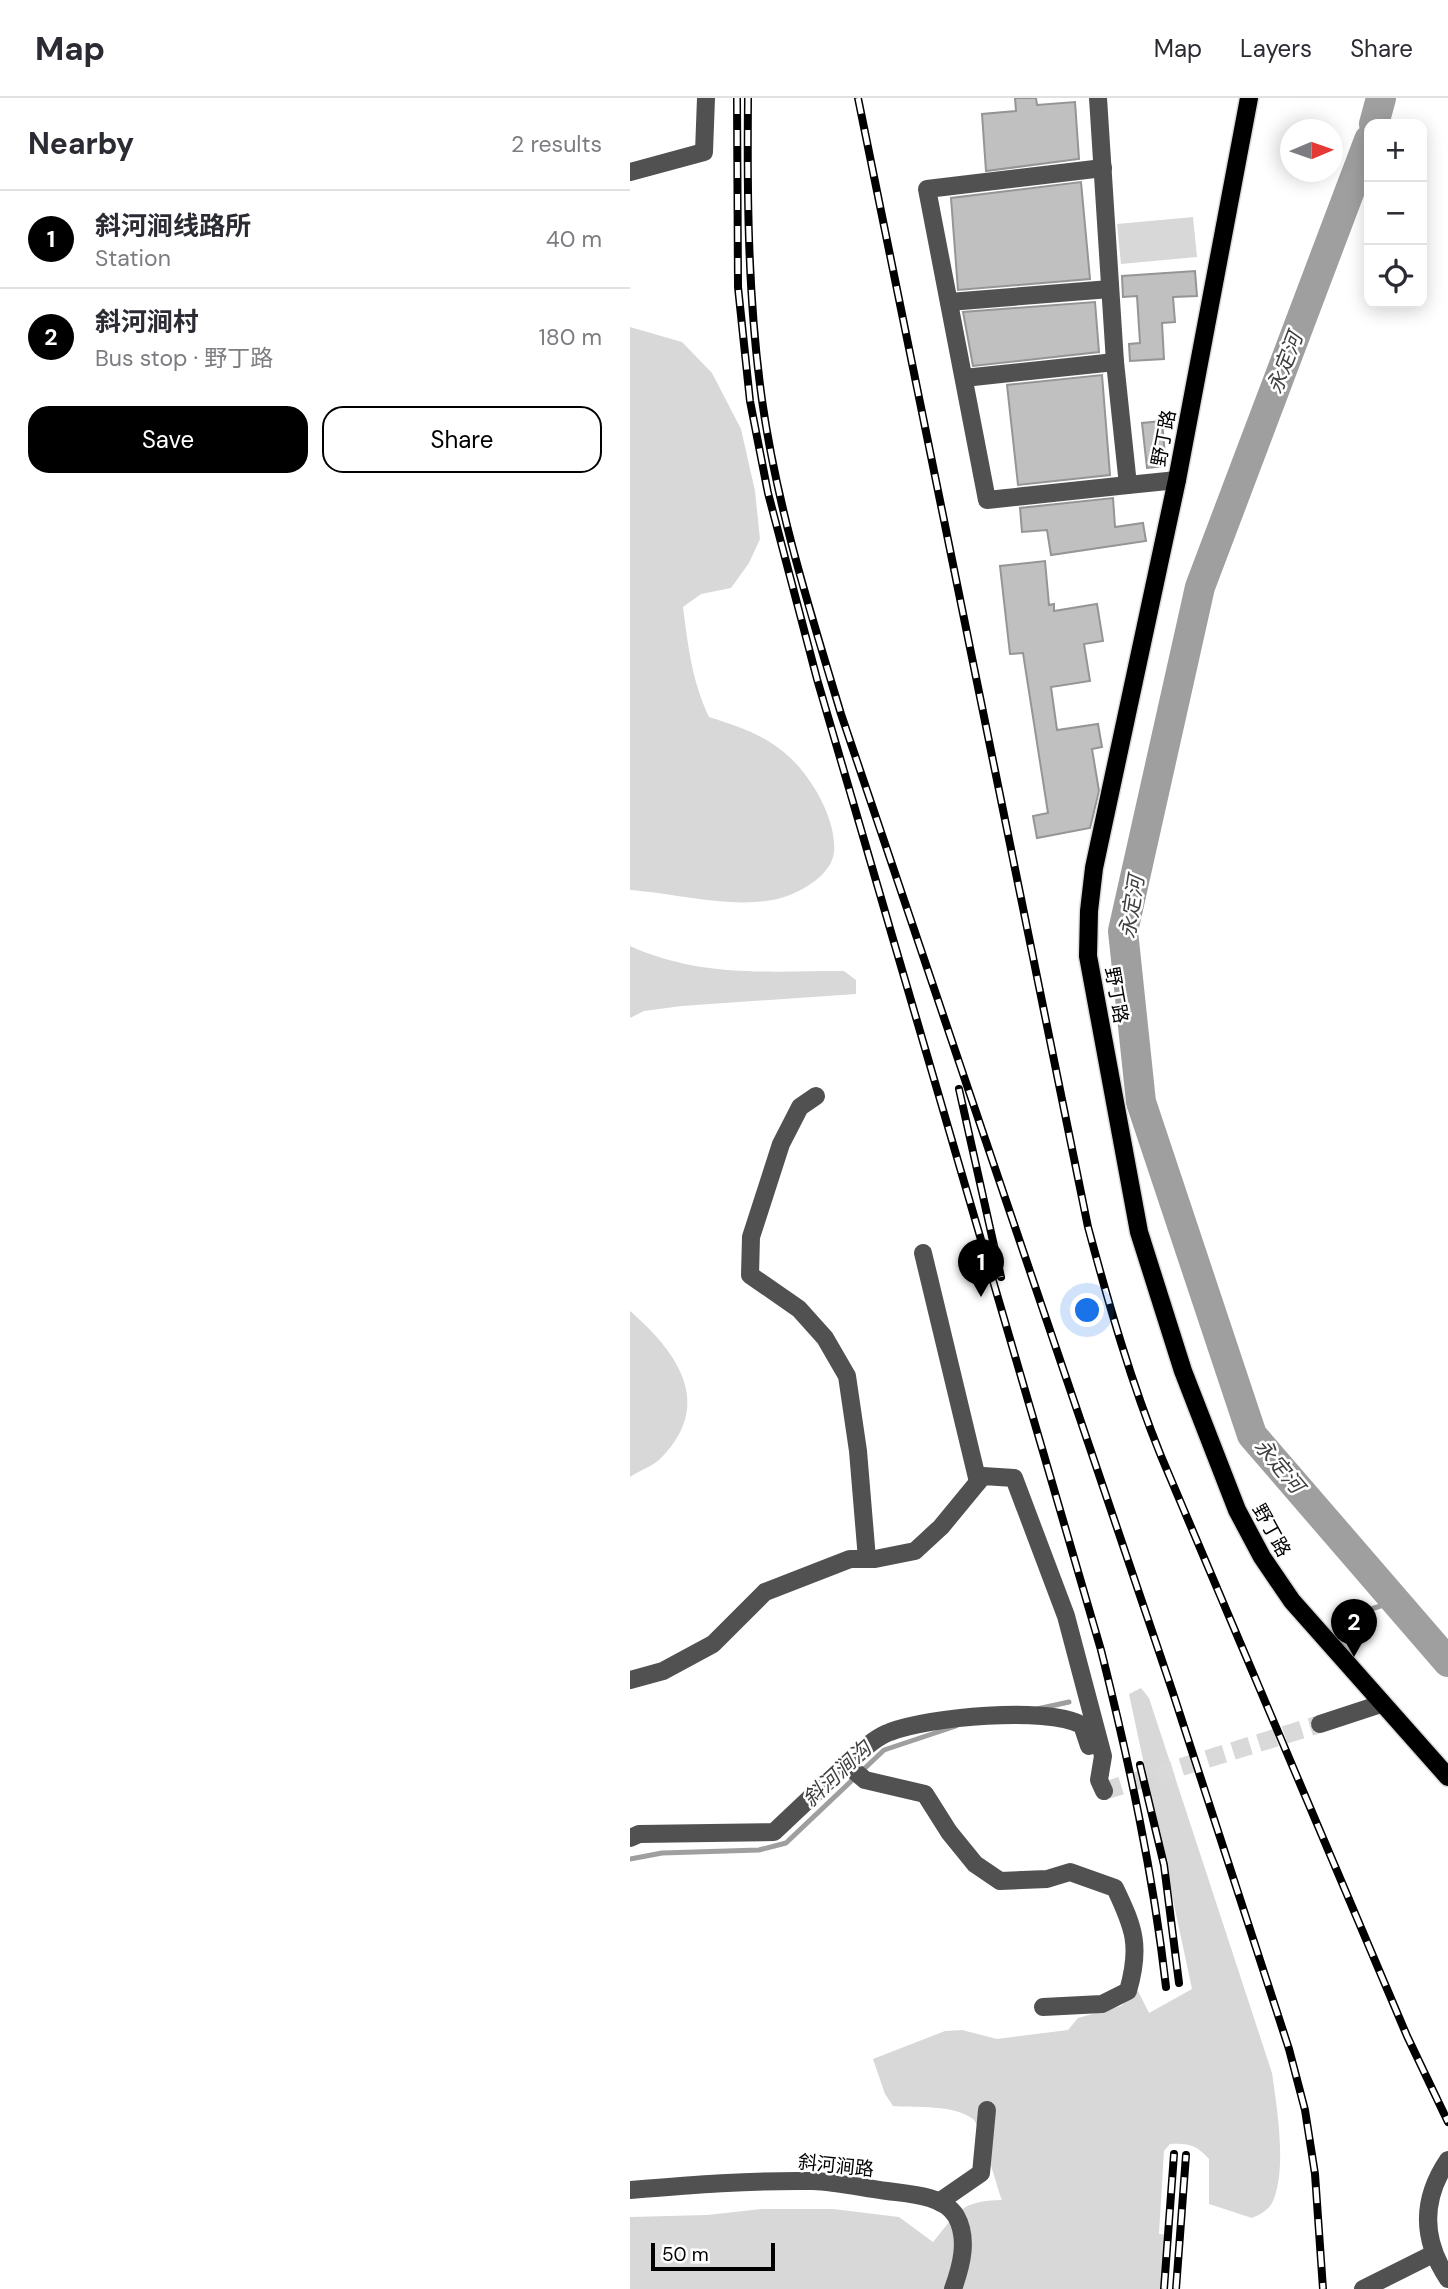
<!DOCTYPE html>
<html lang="en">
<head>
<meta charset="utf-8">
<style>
  :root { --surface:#fff; --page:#f7f7f7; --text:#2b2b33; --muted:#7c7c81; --line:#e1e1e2; --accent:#000 }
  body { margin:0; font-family:"DM Sans","Noto Sans SC",sans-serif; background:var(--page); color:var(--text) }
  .controls { position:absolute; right:21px; top:21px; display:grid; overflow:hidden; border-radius:14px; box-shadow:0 4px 18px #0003 }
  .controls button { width:63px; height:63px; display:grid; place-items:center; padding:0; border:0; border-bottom:2px solid var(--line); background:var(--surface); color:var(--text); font:35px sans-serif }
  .compass { position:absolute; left:650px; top:21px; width:63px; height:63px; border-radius:50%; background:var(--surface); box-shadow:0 4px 18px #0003; rotate:88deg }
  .scale { position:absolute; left:21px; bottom:18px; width:124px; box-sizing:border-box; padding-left:7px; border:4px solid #000; border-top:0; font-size:19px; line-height:24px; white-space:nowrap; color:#000; -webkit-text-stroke:5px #fff; paint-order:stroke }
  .you { position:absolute; left:458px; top:1213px; width:24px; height:24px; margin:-18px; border:5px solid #fff; border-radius:50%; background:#1a73e8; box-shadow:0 0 0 10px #1a73e833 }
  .badge { display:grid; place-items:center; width:46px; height:46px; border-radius:50%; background:var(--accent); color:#fff; font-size:23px; font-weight:700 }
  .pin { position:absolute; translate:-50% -58px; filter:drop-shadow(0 2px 4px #0008) }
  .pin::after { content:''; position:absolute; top:37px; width:24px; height:21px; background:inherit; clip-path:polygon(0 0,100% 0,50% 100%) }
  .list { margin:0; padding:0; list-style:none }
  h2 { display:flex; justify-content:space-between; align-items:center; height:91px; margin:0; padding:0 28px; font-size:30px }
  h2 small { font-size:23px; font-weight:400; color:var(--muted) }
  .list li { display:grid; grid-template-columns:46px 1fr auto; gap:21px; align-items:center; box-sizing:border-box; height:98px; padding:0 28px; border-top:2px solid var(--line) }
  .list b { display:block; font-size:26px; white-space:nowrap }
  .list p { margin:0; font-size:23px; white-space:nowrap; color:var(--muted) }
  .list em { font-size:23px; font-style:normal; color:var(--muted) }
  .actions { display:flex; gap:14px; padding:21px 28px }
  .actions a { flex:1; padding:16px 0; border:2px solid var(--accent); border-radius:21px; text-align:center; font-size:24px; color:var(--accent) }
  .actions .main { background:var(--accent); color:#fff }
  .icon { flex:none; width:38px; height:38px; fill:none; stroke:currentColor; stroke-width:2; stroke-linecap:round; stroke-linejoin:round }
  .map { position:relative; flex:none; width:818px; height:2191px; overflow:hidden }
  header { display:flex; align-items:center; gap:42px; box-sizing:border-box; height:98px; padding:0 35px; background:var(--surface); border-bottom:2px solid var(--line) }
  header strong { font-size:33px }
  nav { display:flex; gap:38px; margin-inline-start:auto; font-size:24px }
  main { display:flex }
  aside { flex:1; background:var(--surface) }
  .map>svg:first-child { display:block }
  .green { fill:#d8d8d8 }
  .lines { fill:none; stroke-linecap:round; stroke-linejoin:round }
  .stream { stroke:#9f9f9f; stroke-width:5 }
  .river { stroke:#9f9f9f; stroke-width:30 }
  .building { fill:#c0c0c0; stroke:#959595; stroke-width:2 }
  .minor-tunnel { stroke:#d9d9d9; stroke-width:18; stroke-dasharray:18 9; stroke-linecap:butt }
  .major-casing { stroke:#dbdbdb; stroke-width:21 }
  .minor { stroke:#515151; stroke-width:18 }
  .major { stroke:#000; stroke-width:18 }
  .rail-casing { stroke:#000; stroke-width:8 }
  .rail { stroke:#fff; stroke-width:5; stroke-dasharray:16; stroke-linecap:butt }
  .labels { text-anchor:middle; stroke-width:5; stroke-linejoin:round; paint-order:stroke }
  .street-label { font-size:19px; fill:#000; stroke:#fff }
  .water-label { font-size:21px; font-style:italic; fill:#404040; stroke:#fff }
</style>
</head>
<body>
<header>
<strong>Map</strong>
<nav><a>Map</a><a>Layers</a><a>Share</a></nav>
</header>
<main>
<aside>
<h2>Nearby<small>2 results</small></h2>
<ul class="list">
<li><span class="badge">1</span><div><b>斜河涧线路所</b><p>Station</p></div><em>40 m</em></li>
<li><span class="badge">2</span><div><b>斜河涧村</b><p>Bus stop · 野丁路</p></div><em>180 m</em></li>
</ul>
<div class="actions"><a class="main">Save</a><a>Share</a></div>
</aside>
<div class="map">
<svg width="818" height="2191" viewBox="0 0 818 2191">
  <rect width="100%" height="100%" fill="#fff"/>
  <g class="green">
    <path d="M563,119L567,159L491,166L487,126Z"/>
    <path d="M0,229L52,244L82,275L111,331L125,393L130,441L119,465L101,490L71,496L53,509C58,548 62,583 79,619C107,628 133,636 156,656C180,676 207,721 204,754C202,775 177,790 160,797C116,815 46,795 0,792Z"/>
    <path d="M0,848C71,880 138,873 214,873L226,882V896L52,908L14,913L0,920Z"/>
    <path d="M0,1213C46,1253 85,1305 32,1359C24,1368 10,1372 0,1379Z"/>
    <path d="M511,1590L519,1600L642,1975C647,2009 657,2071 643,2103C639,2112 631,2116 622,2120L579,2106V2061C566,2047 559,2045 540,2046L534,2053L529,2136L542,2137L532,2191H0V2119L77,2117L132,2111H203L269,2119L303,2144C329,2113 330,2103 372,2102C367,2089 350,2026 343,2021C323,2006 287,2010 263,2008L255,1996L243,1961L315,1933L332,1932L367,1941L438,1932L448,1920L491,1908L508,1893L519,1915L562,1891L499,1596Z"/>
  </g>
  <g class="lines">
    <g class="stream">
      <path d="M710,1521L766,1503"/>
      <path d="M407,1611L439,1604"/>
      <path d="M0,1761L32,1755L129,1752L156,1745L254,1652L326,1628"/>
    </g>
    <g class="river">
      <path d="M744,26L751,0"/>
      <path d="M739,42L570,489L493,833L511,1004L622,1337L818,1564"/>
    </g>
  </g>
  <g class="building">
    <path d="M385,0H406L407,7L445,4L449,61L356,73L352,16L386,13Z"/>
    <path d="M451,84L460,181L328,192L321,100Z"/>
    <path d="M565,173L567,198L543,199L545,224L532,225L534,261L500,263L499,246L510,245L507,198L493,199L492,178Z"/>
    <path d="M465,204L469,254L343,268L333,214Z"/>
    <path d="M472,277L480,377L388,387L377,287Z"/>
    <path d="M532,323L536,368L517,370L512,325Z"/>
    <path d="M483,400L485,429L513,425L516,443L421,457L417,432L392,434L390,410Z"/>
    <path d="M415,463L419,507L424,506V513L467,506L473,543L454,546L460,583L421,589L427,632L468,626L472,649L462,651L469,693L460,730L407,740L403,718L418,715L393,555L380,556L370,468Z"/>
  </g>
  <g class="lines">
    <path class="minor-tunnel" d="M474,1693L690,1626"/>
    <g class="major-casing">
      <path id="major" d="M619,0L547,382L464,770L459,813L458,858L509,1134L553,1273L607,1412L632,1459L662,1503L818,1679"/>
    </g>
    <g class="minor">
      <path d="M468,0L485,264L498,387L547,382"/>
      <path d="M473,70L297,91L357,402L498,387"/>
      <path d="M0,74L74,54L76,0"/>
      <path d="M319,204L480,191"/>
      <path d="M334,280L485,264"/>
      <path d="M186,998L170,1009L151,1046L121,1139L120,1177L169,1211L195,1240L217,1278L228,1353L237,1461"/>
      <path d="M293,1155L348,1384"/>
      <path d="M0,1582L33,1573L83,1546L135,1494L220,1461H245L285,1453L311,1429L353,1378L384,1380L436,1518L473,1658L469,1682L474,1693"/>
      <path d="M690,1626L751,1606"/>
      <path d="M216,1666C229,1656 244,1639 260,1634C299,1619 415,1608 452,1627L459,1648"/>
      <path d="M0,1740L9,1736L144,1734L216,1666L235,1682L295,1696L319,1734L345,1766L370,1783L417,1781L440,1774L485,1790C504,1830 511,1848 498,1893L472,1906L413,1909"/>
      <path d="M818,2062C791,2102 792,2142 818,2181"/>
      <path d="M0,2092C61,2087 122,2082 183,2083C207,2084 233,2090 257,2093C279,2096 313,2097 326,2118C339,2141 331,2169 323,2191"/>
      <path d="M309,2104L351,2075L357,2012"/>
      <path d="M733,2191L803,2156"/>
    </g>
    <use href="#major" class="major"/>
    <g class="rail-casing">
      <g id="rail">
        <path d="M107,0L108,189L120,303L138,395L187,581L471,1552C499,1664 523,1774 536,1889"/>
        <path d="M118,0C117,101 118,202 132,302C147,409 180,513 211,616L543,1595L659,1951L675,2012L685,2076L693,2191"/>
        <path d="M228,0L458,1129C479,1207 501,1284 531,1358L777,1938L818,2024"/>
        <path d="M329,991L371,1179"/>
        <path d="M510,1667L534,1767L549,1885"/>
        <path d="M534,2191L544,2056"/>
        <path d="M546,2191L556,2057"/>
      </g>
    </g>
    <use href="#rail" class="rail"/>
  </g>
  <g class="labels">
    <g class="street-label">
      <text transform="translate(533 340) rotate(-79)" y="7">野丁路</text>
      <text transform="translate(487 897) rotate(80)" y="7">野丁路</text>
      <text transform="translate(642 1432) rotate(61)" y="7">野丁路</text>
      <text transform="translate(206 2067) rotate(6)" y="7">斜河涧路</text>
    </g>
    <g class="water-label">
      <text transform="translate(655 265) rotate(-69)" y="7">永定河</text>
      <text transform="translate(502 809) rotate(-81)" y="7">永定河</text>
      <text transform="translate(649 1368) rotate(50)" y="7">永定河</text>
      <text transform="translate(207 1676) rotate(-43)" y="7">斜河涧沟</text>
    </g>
  </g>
</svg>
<div class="controls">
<button>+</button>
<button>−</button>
<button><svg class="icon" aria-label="locate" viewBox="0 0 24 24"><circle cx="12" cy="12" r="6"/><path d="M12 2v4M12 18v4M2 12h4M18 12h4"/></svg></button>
</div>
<svg class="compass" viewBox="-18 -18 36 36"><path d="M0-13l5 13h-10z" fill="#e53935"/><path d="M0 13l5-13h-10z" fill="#7c7c81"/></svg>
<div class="scale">50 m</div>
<div class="you"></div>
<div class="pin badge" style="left:351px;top:1199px">1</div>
<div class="pin badge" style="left:724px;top:1559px">2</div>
</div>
</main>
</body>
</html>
